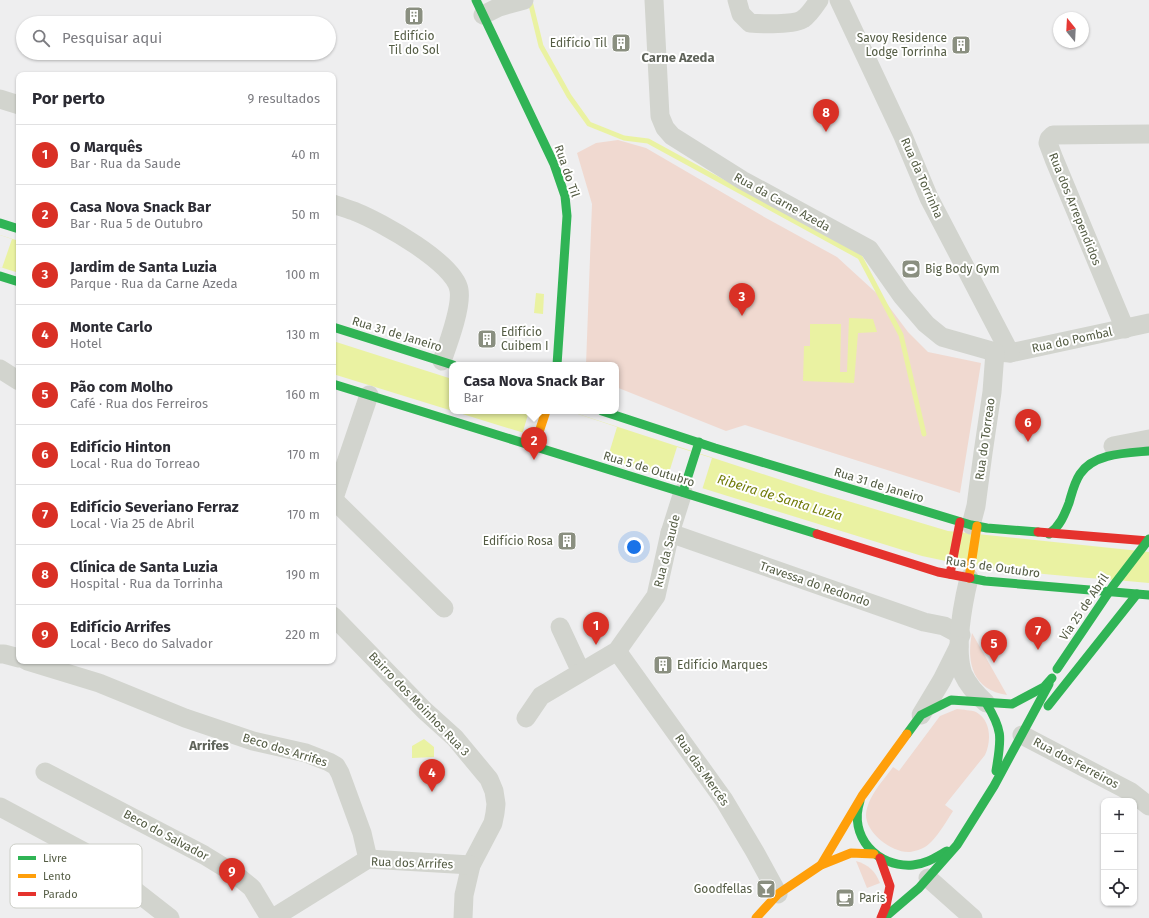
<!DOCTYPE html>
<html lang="pt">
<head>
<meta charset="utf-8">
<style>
  :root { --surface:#fff; --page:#f7f7f7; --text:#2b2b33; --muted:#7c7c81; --line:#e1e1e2; --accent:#d93025 }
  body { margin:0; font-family:"Fira Sans",sans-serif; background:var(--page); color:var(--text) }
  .controls { position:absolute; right:12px; bottom:12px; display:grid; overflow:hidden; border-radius:8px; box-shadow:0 1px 3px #0004 }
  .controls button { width:36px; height:36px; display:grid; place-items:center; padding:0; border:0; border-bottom:1px solid var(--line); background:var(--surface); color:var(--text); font:20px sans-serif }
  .compass { position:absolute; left:1053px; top:12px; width:36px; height:36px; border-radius:50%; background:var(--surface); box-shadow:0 1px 3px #0004; rotate:342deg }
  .you { position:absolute; left:634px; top:547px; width:14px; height:14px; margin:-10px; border:3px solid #fff; border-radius:50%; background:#1a73e8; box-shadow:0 0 0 6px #1a73e833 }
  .badge { display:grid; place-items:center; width:26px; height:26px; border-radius:50%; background:var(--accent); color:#fff; font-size:13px; font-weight:700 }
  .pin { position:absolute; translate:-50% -33px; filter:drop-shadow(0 1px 2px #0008) }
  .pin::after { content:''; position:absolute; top:21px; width:14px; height:12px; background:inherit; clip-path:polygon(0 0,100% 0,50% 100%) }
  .popup { position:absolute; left:449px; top:362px; width:170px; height:52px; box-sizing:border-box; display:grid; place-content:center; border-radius:8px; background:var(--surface); filter:drop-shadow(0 1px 3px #0005); font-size:13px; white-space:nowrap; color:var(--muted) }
  .popup b { font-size:15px; color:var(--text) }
  .popup::after { content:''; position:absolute; left:50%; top:100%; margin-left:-8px; border:8px solid transparent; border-top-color:var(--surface) }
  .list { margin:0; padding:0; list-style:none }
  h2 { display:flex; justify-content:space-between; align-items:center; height:52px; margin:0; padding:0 16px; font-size:17px }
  h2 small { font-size:13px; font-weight:400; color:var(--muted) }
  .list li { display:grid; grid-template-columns:26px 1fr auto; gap:12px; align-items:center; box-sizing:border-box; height:60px; padding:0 16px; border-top:1px solid var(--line) }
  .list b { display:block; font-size:15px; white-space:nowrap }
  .list p { margin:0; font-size:13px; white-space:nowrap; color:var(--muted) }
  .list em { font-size:13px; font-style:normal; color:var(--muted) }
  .icon { flex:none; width:22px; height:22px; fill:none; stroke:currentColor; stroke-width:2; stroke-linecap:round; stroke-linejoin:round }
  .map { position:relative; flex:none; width:1149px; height:918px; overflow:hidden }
  .search { position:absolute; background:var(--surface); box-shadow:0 1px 3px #0004; left:16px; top:16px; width:320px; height:44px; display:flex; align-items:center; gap:10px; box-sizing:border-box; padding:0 14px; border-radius:22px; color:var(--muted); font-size:15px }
  .panel { position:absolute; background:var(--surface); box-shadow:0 1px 3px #0004; left:16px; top:72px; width:320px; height:592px; border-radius:8px }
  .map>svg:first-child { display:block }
  .green { fill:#f0d9d0 }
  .water { fill:#eaf2a2 }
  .pier { fill:#eeeeef }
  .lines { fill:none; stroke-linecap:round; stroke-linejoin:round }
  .stream { stroke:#eaf2a2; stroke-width:5 }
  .street { stroke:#d2d4ce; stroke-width:19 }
  .fast { stroke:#30b455; stroke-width:9 }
  .slow { stroke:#ff9f0a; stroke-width:9 }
  .jam { stroke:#e5322d; stroke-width:9 }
  .fast-bridge { stroke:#30b455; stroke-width:9 }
  .labels { text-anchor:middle; stroke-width:4; stroke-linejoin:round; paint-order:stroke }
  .poi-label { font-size:12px; fill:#545c44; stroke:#fff; text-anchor:end }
  .street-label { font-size:12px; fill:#545c44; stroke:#fff }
  .neighbourhood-label { font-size:13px; font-weight:bold; fill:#5f635a; stroke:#fff }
  .water-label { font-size:13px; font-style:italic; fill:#707a07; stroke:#fff }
  .key { fill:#fff; stroke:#cccec7; stroke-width:1 }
  .key-label { font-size:11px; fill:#545c44 }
</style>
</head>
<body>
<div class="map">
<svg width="1149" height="918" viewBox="0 0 1149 918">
  <rect width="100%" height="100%" fill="#eeeeef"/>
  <g class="green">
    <path d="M618,140L646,148L766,218L837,257L884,300L908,332L928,352L981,363L960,493L745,425L726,431L616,387V365H586L592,204L577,153L596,143Z"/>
    <path d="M972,633L1007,695C973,690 966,663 972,633Z"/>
    <path d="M957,709C963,710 971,710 976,712C992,721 991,742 985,755L945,805L953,811C946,822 934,843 923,848C919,850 912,852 908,852C891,852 865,832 866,814C868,796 883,781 893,767L899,771L940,716Z"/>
    <path d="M856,861C869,865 875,871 880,883L867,888Z"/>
  </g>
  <g class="water">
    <path d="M0,235L19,241V273L0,267Z"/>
    <path d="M536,293L544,294L543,314L534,313Z"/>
    <path d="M849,318L873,319L877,332L858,333L854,383L803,381L804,346H810V324H841L840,372H847Z"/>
    <path d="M333,341L452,379V411H569L821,493L948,531L1149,552V583C1073,576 996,573 922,556L333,374Z"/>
    <path d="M424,739L434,747V757L412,758V746Z"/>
  </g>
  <g class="pier">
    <path d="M0,235L12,239L2,268L0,267Z"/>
    <path d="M529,411H569L617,427L607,460L522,435Z"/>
    <path d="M677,447L712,458L702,490L667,479Z"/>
  </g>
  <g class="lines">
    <path class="stream" d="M530,1L541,46L569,96L589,124L624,138L648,141L860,257L901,335L924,434"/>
    <g class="street">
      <path d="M654,0L660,116L665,128L672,136L742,180L869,249L902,296L926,324L942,337L995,352L1010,353L1149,323"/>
      <path d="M737,0L741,14L750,23C761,24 795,25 803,19C809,15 815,6 819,0"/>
      <path d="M839,0L903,136L929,198L1010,353"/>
      <path d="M483,15L499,7L524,0"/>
      <path d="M0,99L19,105"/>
      <path d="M333,204C341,207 349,209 356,212C381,222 455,263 459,290C462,307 448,344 442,361"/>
      <path d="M1125,329L1054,159L1048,143L1049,139L1053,135L1149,134"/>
      <path d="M0,369L19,381"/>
      <path d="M1113,446L1149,439"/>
      <path d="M334,500L444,608"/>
      <path d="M333,501L369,395"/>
      <path d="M971,525L976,506L983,453L992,392L995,352"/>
      <path d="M670,533L924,622L944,626L961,635"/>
      <path d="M969,578C963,603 954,650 963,674C968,685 977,695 986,703"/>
      <path d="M333,616L424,710L455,738L489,779L494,791L496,804L495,813L493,823L471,865L464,895L463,918"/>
      <path d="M560,627L581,672"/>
      <path d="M617,651L724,800L755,852L778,894"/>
      <path d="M0,654H4L19,658"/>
      <path d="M27,661L99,683L185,718L253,741L306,753L329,762L336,766L340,773L362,833L368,859"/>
      <path d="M921,715L942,680L959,646"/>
      <path d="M526,718L541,696L617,651L656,596L670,533L683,492"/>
      <path d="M1022,735L1131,792L1149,806"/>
      <path d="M45,772L204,855L235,874L252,888L270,918"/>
      <path d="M0,807L88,854L170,918"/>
      <path d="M928,878L973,918"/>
      <path d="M273,918L368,859L471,865"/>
    </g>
    <g class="fast">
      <path d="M476,0L554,164L565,196L567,216L557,365"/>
      <path d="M0,223L19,229"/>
      <path d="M0,276L19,282"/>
      <path d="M333,327L453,365"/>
      <path d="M333,384L817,534"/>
      <path d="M602,411L715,448L971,525L987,528L1038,532"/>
      <path d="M683,492L699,442"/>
      <path d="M1049,534C1060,526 1064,516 1069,503C1072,493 1074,483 1080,474C1094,453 1127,453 1149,451"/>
      <path d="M970,578L985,581L1149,595"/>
      <path d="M986,703C1004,732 1001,739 996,771"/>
      <path d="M1048,706L1137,594"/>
      <path d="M907,734L921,715L951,700L1012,704L1044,687L1052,678"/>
      <path d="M860,801C848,836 877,868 913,865C926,864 936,857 947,851"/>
      <path d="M884,918L919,888L957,845L994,786L1049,684"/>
    </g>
    <g class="slow">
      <path d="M534,447L546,411"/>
      <path d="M969,578L977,526"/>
      <path d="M821,865L862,796L907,734"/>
      <path d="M756,918L778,894L821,865L851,853L874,854"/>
    </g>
    <g class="jam">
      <path d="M1038,532L1149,541"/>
      <path d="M817,534L938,572L970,578"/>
      <path d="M950,574L960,522"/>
      <path d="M880,858L890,886L886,906L881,918"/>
    </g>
    <path class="fast-bridge" d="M1057,669L1113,586L1149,539"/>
  </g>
  <defs>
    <g id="building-square" transform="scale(1)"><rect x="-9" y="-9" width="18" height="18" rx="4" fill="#8a8f80" stroke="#fff"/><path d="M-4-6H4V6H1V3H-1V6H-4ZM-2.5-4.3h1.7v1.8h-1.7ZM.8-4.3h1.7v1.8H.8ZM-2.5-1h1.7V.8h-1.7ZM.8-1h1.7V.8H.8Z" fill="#fff"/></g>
    <g id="stadium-square" transform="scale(1)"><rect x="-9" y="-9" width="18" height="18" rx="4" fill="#8a8f80" stroke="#fff"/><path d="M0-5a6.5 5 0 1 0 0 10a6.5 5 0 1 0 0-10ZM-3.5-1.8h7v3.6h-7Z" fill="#fff"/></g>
    <g id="bar-square" transform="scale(1)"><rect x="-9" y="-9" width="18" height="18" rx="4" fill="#8a8f80" stroke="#fff"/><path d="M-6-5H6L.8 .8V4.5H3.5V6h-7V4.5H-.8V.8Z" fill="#fff"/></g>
    <g id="cafe-square" transform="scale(1)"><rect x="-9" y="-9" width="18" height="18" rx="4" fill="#8a8f80" stroke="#fff"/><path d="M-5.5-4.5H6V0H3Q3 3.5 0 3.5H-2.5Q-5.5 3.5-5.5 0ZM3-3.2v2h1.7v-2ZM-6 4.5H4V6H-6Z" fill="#fff"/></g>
  </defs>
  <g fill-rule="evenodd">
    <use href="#building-square" x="414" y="16"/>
    <use href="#building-square" x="621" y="43"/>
    <use href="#building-square" x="961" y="45"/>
    <use href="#stadium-square" x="911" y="269"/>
    <use href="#building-square" x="487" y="339"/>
    <use href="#building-square" x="567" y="541"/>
    <use href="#building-square" x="663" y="665"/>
    <use href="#bar-square" x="766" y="889"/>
    <use href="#cafe-square" x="845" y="898"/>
  </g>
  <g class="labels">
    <g class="poi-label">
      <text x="414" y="40" text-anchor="middle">Edifício<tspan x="414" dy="14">Til do Sol</tspan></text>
      <text x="947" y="42">Savoy Residence<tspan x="947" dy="14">Lodge Torrinha</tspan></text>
      <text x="607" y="47">Edifício Til</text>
      <text x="925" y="273" text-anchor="start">Big Body Gym</text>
      <text x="501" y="336" text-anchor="start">Edifício<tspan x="501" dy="14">Cuibem I</tspan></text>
      <text x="553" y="545">Edifício Rosa</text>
      <text x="677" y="669" text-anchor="start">Edifício Marques</text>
      <text x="752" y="893">Goodfellas</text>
      <text x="859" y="902" text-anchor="start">Paris</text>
    </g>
    <g class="street-label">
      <text transform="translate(567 171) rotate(71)" y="4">Rua do Til</text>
      <text transform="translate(922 178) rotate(66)" y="4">Rua da Torrinha</text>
      <text transform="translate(782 202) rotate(29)" y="4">Rua da Carne Azeda</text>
      <text transform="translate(1075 209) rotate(68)" y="4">Rua dos Arrependidos</text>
      <text transform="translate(397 334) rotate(17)" y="4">Rua 31 de Janeiro</text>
      <text transform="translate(1072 340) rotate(-12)" y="4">Rua do Pombal</text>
      <text transform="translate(985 439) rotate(-82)" y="4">Rua do Torreao</text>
      <text transform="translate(649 469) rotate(17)" y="4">Rua 5 de Outubro</text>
      <text transform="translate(879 485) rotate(17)" y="4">Rua 31 de Janeiro</text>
      <text transform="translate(667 551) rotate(-76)" y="4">Rua da Saude</text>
      <text transform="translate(993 567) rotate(8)" y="4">Rua 5 de Outubro</text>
      <text transform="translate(815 584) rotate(19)" y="4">Travessa do Redondo</text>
      <text transform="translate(1084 607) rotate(-56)" y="4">Via 25 de Abril</text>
      <text transform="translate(419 704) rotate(46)" y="4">Bairro dos Moinhos Rua 3</text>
      <text transform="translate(285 750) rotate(17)" y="4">Beco dos Arrifes</text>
      <text transform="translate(1076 763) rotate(28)" y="4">Rua dos Ferreiros</text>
      <text transform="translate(702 770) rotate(55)" y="4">Rua das Mercês</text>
      <text transform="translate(166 835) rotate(28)" y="4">Beco do Salvador</text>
      <text transform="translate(412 863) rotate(2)" y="4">Rua dos Arrifes</text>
    </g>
    <g class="neighbourhood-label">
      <text x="678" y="62">Carne Azeda</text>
      <text x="209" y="750">Arrifes</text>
    </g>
    <g class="water-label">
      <text transform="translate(780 497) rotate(17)" y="5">Ribeira de Santa Luzia</text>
    </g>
  </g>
  <rect x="10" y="844" width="132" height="64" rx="6" class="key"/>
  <rect x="18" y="856" width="18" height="4" fill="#30b455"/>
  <rect x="18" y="874" width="18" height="4" fill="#ff9f0a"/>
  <rect x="18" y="892" width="18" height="4" fill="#e5322d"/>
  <g class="key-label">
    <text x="43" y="862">Livre</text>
    <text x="43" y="880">Lento</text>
    <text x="43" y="898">Parado</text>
  </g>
</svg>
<div class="controls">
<button>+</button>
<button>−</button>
<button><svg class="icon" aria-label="locate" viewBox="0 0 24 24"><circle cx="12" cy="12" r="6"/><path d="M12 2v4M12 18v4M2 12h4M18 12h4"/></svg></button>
</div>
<svg class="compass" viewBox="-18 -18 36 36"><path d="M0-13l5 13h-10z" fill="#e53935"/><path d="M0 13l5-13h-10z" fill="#7c7c81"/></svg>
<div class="you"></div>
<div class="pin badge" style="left:596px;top:645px">1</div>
<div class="pin badge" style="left:534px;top:460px">2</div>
<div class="popup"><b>Casa Nova Snack Bar</b>Bar</div>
<div class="pin badge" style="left:742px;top:316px">3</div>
<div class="pin badge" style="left:432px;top:792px">4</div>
<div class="pin badge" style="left:994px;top:663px">5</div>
<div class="pin badge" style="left:1028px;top:442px">6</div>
<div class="pin badge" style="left:1038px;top:650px">7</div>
<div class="pin badge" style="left:826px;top:132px">8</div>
<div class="pin badge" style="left:232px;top:891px">9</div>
<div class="search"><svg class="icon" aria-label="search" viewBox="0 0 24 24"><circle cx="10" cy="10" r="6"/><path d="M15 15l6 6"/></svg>Pesquisar aqui</div>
<section class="panel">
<h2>Por perto<small>9 resultados</small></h2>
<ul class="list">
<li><span class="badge">1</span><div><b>O Marquês</b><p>Bar · Rua da Saude</p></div><em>40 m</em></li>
<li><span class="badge">2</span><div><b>Casa Nova Snack Bar</b><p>Bar · Rua 5 de Outubro</p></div><em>50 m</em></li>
<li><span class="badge">3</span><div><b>Jardim de Santa Luzia</b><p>Parque · Rua da Carne Azeda</p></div><em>100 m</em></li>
<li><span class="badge">4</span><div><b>Monte Carlo</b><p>Hotel</p></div><em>130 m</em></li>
<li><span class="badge">5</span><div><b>Pão com Molho</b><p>Café · Rua dos Ferreiros</p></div><em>160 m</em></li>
<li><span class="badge">6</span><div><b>Edifício Hinton</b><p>Local · Rua do Torreao</p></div><em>170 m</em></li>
<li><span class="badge">7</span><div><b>Edifício Severiano Ferraz</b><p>Local · Via 25 de Abril</p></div><em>170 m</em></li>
<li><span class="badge">8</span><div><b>Clínica de Santa Luzia</b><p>Hospital · Rua da Torrinha</p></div><em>190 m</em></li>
<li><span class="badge">9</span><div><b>Edifício Arrifes</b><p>Local · Beco do Salvador</p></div><em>220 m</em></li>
</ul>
</section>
</div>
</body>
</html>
